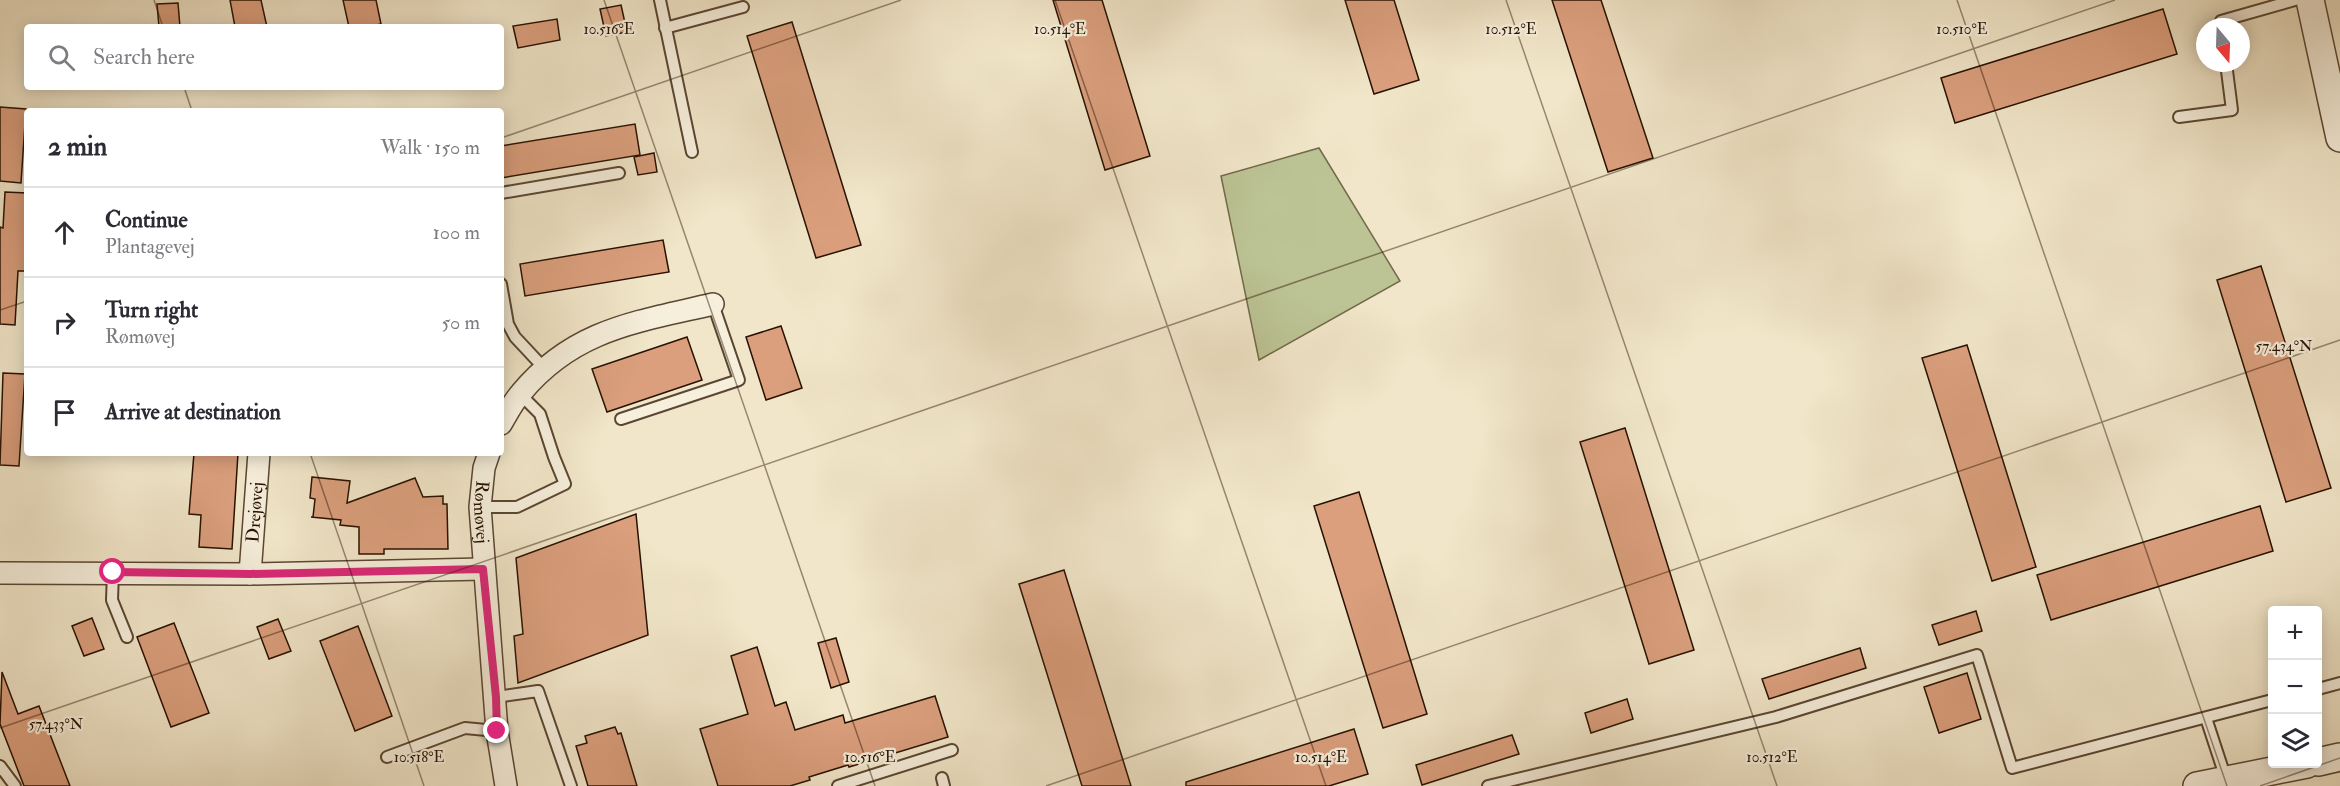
<!DOCTYPE html>
<html lang="en">
<head>
<meta charset="utf-8">
<style>
  :root { --surface:#fff; --page:#f2f2f3; --text:#2b2b33; --muted:#7c7c81; --line:#e1e1e2 }
  body { margin:0; font-family:"IM FELL Double Pica",serif; background:var(--page); color:var(--text) }
  .controls { position:absolute; right:18px; bottom:18px; display:grid; overflow:hidden; border-radius:6px; box-shadow:0 3px 15px #0003 }
  .controls button { width:54px; height:54px; display:grid; place-items:center; padding:0; border:0; border-bottom:2px solid var(--line); background:var(--surface); color:var(--text); font:30px sans-serif }
  .compass { position:absolute; left:2196px; top:18px; width:54px; height:54px; border-radius:50%; background:var(--surface); box-shadow:0 3px 15px #0003; rotate:161deg }
  .stop { position:absolute; width:18px; height:18px; margin:-14px; border:4px solid #db2777; border-radius:50%; background:#fff }
  .stop.end { background:#db2777; border-color:#fff; box-shadow:0 2px 6px #0008 }
  .list { margin:0; padding:0; list-style:none }
  h2 { display:flex; justify-content:space-between; align-items:center; height:78px; margin:0; padding:0 24px; font-size:26px }
  h2 small { font-size:20px; font-weight:400; color:var(--muted) }
  .list li { display:grid; grid-template-columns:39px 1fr auto; gap:18px; align-items:center; box-sizing:border-box; height:90px; padding:0 24px; border-top:2px solid var(--line) }
  .list b { display:block; font-size:22px; white-space:nowrap }
  .list p { margin:0; font-size:20px; white-space:nowrap; color:var(--muted) }
  .list em { font-size:20px; font-style:normal; color:var(--muted) }
  .icon { flex:none; width:33px; height:33px; fill:none; stroke:currentColor; stroke-width:2; stroke-linecap:round; stroke-linejoin:round }
  .map { position:relative; flex:none; width:2340px; height:786px; overflow:hidden }
  .search { position:absolute; background:var(--surface); box-shadow:0 3px 15px #0003; left:24px; top:24px; width:480px; height:66px; display:flex; align-items:center; gap:15px; box-sizing:border-box; padding:0 21px; border-radius:6px; color:var(--muted); font-size:22px }
  .panel { position:absolute; background:var(--surface); box-shadow:0 3px 15px #0003; left:24px; top:108px; width:480px; height:348px; border-radius:6px }
  .map>svg:first-child { display:block }
  .green { fill:#bcc495; stroke:#726a4a; stroke-width:1.5 }
  .building { fill:#db9f7d; stroke:#271100; stroke-width:1.5 }
  .lines { fill:none; stroke-linecap:round; stroke-linejoin:round }
  .service-casing { stroke:#5a4632; stroke-width:14 }
  .minor-casing { stroke:#5a4632; stroke-width:24 }
  .tertiary-casing { stroke:#5a4632; stroke-width:30 }
  .service { stroke:#f6efdc; stroke-width:10 }
  .minor { stroke:#f6efdc; stroke-width:21 }
  .tertiary { stroke:#f6efdc; stroke-width:27 }
  .route { stroke:#db2777; stroke-width:8 }
  .ticks { fill:none; stroke:#271100; stroke-width:1.5; stroke-opacity:0.45 }
  .labels { text-anchor:middle; stroke-width:4.5; stroke-linejoin:round; paint-order:stroke }
  .street-label { font-size:18px; fill:#271100; stroke:#f6efdc }
  .ticks-label { font-size:15px; text-anchor:middle; fill:#271100; stroke:#f6efdc; stroke-width:4.5; stroke-linejoin:round; paint-order:stroke }
</style>
</head>
<body>
<div class="map">
<svg width="2340" height="786" viewBox="0 0 2340 786">
  <rect width="100%" height="100%" fill="#f1e6c9"/>
  <filter id="stains"><feTurbulence type="fractalNoise" baseFrequency=".00333" numOctaves="4"/><feColorMatrix values="0 0 0 0 .2 0 0 0 0 .09 0 0 0 0 .02 0 0 0 .5 -.17"/></filter>
  <radialGradient id="worn" r=".72"><stop offset=".6" stop-color="#630" stop-opacity="0"/><stop offset="1" stop-color="#630" stop-opacity=".3"/></radialGradient>
  <path class="green" d="M1319,148L1400,281L1259,360L1221,176Z"/>
  <g class="building">
    <path d="M230,0H261L267,27H235Z"/>
    <path d="M343,0H376L381,24L366,27H349Z"/>
    <path d="M1053,0H1102L1150,156L1105,170Z"/>
    <path d="M1345,0H1394L1419,80L1374,94Z"/>
    <path d="M1552,0H1601L1653,158L1608,172Z"/>
    <path d="M178,3L180,27H159L157,4Z"/>
    <path d="M621,5L627,32L606,36L600,9Z"/>
    <path d="M2163,9L2177,54L1955,123L1941,78Z"/>
    <path d="M557,19L560,40L518,48L513,26Z"/>
    <path d="M792,22L861,245L816,258L747,36Z"/>
    <path d="M0,107L26,109L21,183L0,181Z"/>
    <path d="M635,124L640,155L501,178V146Z"/>
    <path d="M654,153L657,172L638,175L634,157Z"/>
    <path d="M5,192L27,193V271H18L15,325L0,324V227L3,228Z"/>
    <path d="M663,240L669,272L525,296L520,264Z"/>
    <path d="M2261,266L2331,488L2286,502L2217,280Z"/>
    <path d="M781,326L802,388L766,400L746,337Z"/>
    <path d="M687,337L702,380L607,412L592,369Z"/>
    <path d="M1967,345L2036,567L1992,581L1922,358Z"/>
    <path d="M3,373L25,374L19,466L0,465Z"/>
    <path d="M1625,428L1694,650L1649,664L1580,442Z"/>
    <path d="M194,453H238L232,549L199,547L201,515L189,514Z"/>
    <path d="M312,477L350,481L347,503L415,478L423,497L443,496V504H447L448,549H384V554H359V527L340,525L341,520L311,517H313L315,499L310,498Z"/>
    <path d="M1359,492L1427,714L1383,728L1314,506Z"/>
    <path d="M2260,506L2273,551L2051,620L2037,575Z"/>
    <path d="M636,514L648,635L518,683L514,636L523,634L516,558Z"/>
    <path d="M1064,570L1131,786H1082L1019,584Z"/>
    <path d="M1976,611L1982,631L1939,645L1932,625Z"/>
    <path d="M92,618L104,649L84,656L72,626Z"/>
    <path d="M278,619L291,651L269,659L257,627Z"/>
    <path d="M174,623L209,713L171,727L137,637Z"/>
    <path d="M358,626L392,716L355,731L320,641Z"/>
    <path d="M836,638L849,682L831,688L818,643Z"/>
    <path d="M757,647L775,706L786,702L795,730L843,715L845,723L935,696L948,737L849,767L848,765L809,777L810,780L790,786H718L700,729L748,714L731,656Z"/>
    <path d="M1860,648L1866,668L1769,699L1762,679Z"/>
    <path d="M2,672L18,714L39,706L70,786H24L0,724Z"/>
    <path d="M1967,673L1981,719L1939,733L1924,687Z"/>
    <path d="M1627,699L1633,719L1591,733L1585,713Z"/>
    <path d="M615,727L618,734L621,733L637,786H588L576,746L587,743L585,736Z"/>
    <path d="M1354,729L1368,774L1329,786H1186V782Z"/>
    <path d="M1512,735L1519,754L1422,785L1416,765Z"/>
  </g>
  <g class="lines">
    <g class="service-casing">
      <g id="service">
        <path d="M660,0L692,152"/>
        <path d="M2222,27L2221,21L2295,0"/>
        <path d="M665,28L743,7"/>
        <path d="M2179,117L2232,110L2226,63"/>
        <path d="M501,193L619,173"/>
        <path d="M501,284L508,324L515,337L544,368"/>
        <path d="M621,419L739,380L713,304"/>
        <path d="M480,507H517L565,484L554,457L540,414L520,394"/>
        <path d="M113,572L112,600L127,637"/>
        <path d="M2318,689L2340,683"/>
        <path d="M496,697L538,691L571,786"/>
        <path d="M2206,718L2226,779"/>
        <path d="M387,757L465,728L497,731"/>
        <path d="M0,766L15,786"/>
        <path d="M942,778L944,786"/>
        <path d="M838,786L952,750"/>
        <path d="M1488,786L1776,717L1977,655L2012,768L2272,700"/>
      </g>
    </g>
    <g class="minor-casing">
      <g id="minor">
        <path d="M501,424C507,414 513,402 521,393C574,329 637,322 713,304"/>
        <path id="s1" d="M489,453L484,468L480,507L497,731L506,786"/>
        <path d="M0,573L250,574L483,569"/>
        <path id="s2" d="M250,574L259,453"/>
      </g>
    </g>
    <g class="tertiary-casing">
      <g id="tertiary">
        <path d="M2310,0L2340,138"/>
        <path d="M2318,762L2340,757"/>
        <path d="M2197,786L2307,764"/>
      </g>
    </g>
    <use href="#service" class="service"/>
    <use href="#minor" class="minor"/>
    <use href="#tertiary" class="tertiary"/>
  </g>
  <g class="lines">
    <path class="route" d="M113,572L250,574L483,569L496,697L497,731"/>
  </g>
  <path class="ticks" d="M154,0L163,27M604,0L875,786M1055,0L1326,786M1506,0L1777,786M1957,0L2227,786M184,87L192,111M501,138L901,0M0,310L27,301M310,453L424,786M0,728L2115,0M1046,786L2340,340M2260,786L2340,758"/>
  <g class="labels">
    <g class="street-label">
      <text dy="6" stroke="none"><textPath href="#s1" startOffset="60">Rømøvej</textPath></text>
      <text dy="6" stroke="none"><textPath href="#s2" startOffset="62">Drejøvej</textPath></text>
    </g>
  </g>
  <g class="ticks-label">
    <text x="609" y="34">10.516°E</text>
    <text x="1060" y="34">10.514°E</text>
    <text x="1511" y="34">10.512°E</text>
    <text x="1962" y="34">10.510°E</text>
    <text x="2284" y="351">57.434°N</text>
    <text x="56" y="729">57.433°N</text>
    <text x="419" y="762">10.518°E</text>
    <text x="870" y="762">10.516°E</text>
    <text x="1321" y="762">10.514°E</text>
    <text x="1772" y="762">10.512°E</text>
  </g>
  <rect width="100%" height="100%" filter="url(#stains)"/>
  <rect width="100%" height="100%" fill="url(#worn)"/>
</svg>
<div class="controls">
<button>+</button>
<button>−</button>
<button><svg class="icon" aria-label="layers" viewBox="0 0 24 24"><path d="M12 4l9 5-9 5-9-5zM3 14l9 5 9-5"/></svg></button>
</div>
<svg class="compass" viewBox="-18 -18 36 36"><path d="M0-13l5 13h-10z" fill="#e53935"/><path d="M0 13l5-13h-10z" fill="#7c7c81"/></svg>
<div class="stop" style="left:113px;top:572px"></div>
<div class="stop end" style="left:497px;top:731px"></div>
<div class="search"><svg class="icon" aria-label="search" viewBox="0 0 24 24"><circle cx="10" cy="10" r="6"/><path d="M15 15l6 6"/></svg>Search here</div>
<section class="panel">
<h2>2 min<small>Walk · 150 m</small></h2>
<ul class="list">
<li><svg class="icon" aria-label="ahead" viewBox="0 0 24 24"><path d="M12 20V5M6 11l6-6 6 6"/></svg><div><b>Continue</b><p>Plantagevej</p></div><em>100 m</em></li>
<li><svg class="icon" aria-label="right" viewBox="0 0 24 24"><path d="M7 20v-9h11M14 6l5 5-5 5"/></svg><div><b>Turn right</b><p>Rømøvej</p></div><em>50 m</em></li>
<li><svg class="icon" aria-label="arrive" viewBox="0 0 24 24"><path d="M6 21V4h12l-3 4 3 4H6"/></svg><div><b>Arrive at destination</b></div></li>
</ul>
</section>
</div>
</body>
</html>
